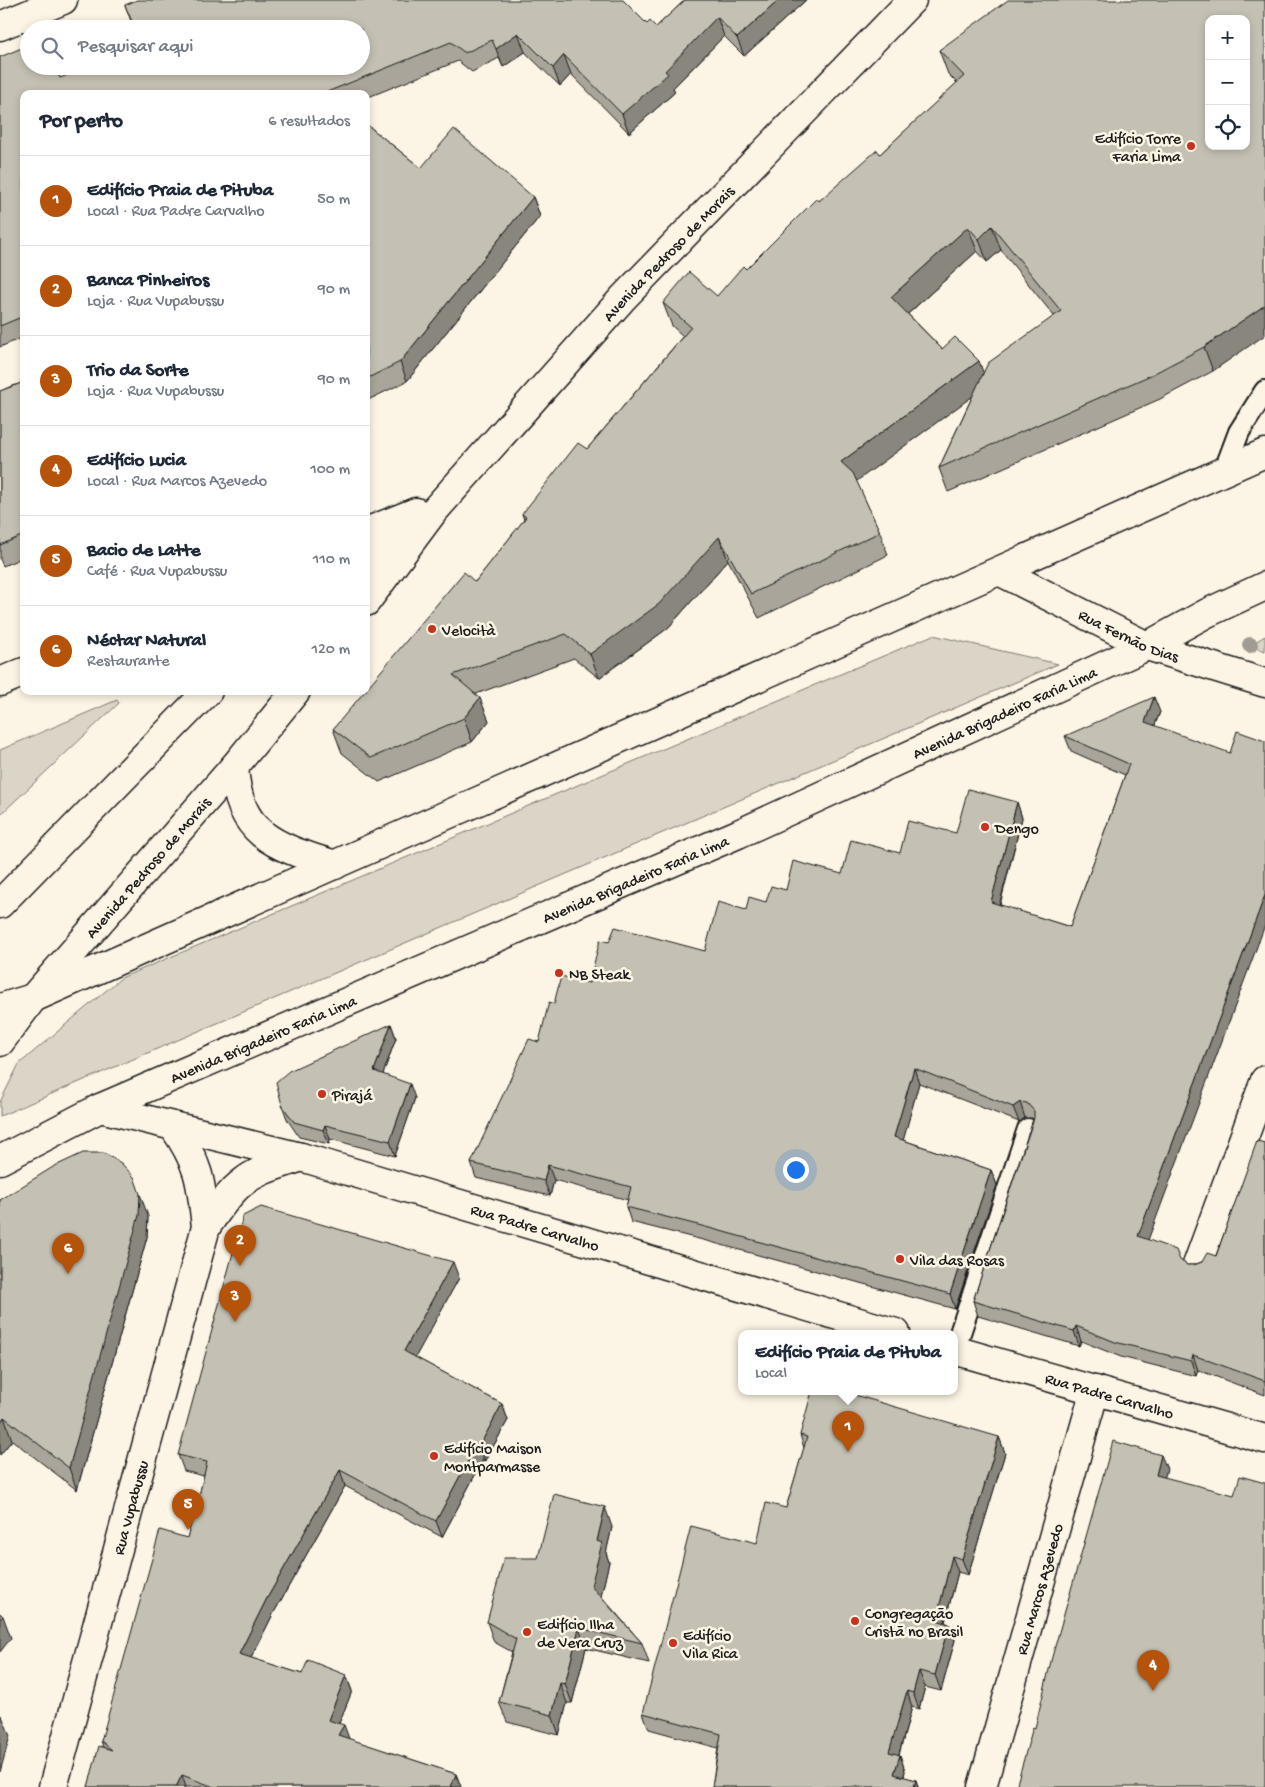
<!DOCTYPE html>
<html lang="pt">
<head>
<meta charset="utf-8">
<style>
  :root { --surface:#fff; --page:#f6f6f7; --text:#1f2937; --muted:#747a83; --line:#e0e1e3; --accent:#b45309 }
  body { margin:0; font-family:"Gochi Hand",sans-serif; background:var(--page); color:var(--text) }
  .controls { position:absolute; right:15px; top:15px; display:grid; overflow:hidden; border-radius:10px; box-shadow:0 2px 8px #0003 }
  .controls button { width:45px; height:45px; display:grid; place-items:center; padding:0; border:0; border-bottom:1px solid var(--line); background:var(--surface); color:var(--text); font:25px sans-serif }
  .you { position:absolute; left:795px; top:1169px; width:18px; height:18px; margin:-12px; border:4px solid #fff; border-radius:50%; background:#1a73e8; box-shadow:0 0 0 8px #1a73e833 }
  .badge { display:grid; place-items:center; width:32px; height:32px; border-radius:50%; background:var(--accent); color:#fff; font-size:16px; font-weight:700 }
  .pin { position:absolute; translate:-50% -41px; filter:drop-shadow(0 1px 2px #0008) }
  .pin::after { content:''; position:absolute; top:26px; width:18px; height:15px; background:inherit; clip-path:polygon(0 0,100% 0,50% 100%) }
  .popup { position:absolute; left:738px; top:1330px; width:220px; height:65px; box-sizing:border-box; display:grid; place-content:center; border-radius:10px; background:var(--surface); filter:drop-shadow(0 1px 4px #0005); font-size:16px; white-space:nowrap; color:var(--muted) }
  .popup b { font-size:19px; color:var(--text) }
  .popup::after { content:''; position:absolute; left:50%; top:100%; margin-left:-10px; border:10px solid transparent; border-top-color:var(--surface) }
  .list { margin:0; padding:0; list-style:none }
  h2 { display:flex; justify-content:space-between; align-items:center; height:65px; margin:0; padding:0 20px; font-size:21px }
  h2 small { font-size:16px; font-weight:400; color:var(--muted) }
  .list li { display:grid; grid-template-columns:32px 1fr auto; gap:15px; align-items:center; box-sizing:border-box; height:90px; padding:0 20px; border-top:1px solid var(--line) }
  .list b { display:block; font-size:19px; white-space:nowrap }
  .list p { margin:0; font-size:16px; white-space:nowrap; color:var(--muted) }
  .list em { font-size:16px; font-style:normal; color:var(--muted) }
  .icon { flex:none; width:28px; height:28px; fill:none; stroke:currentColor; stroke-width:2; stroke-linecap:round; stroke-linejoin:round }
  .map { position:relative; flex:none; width:1265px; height:1787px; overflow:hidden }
  .search { position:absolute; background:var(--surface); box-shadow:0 2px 8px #0003; left:20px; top:20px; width:350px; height:55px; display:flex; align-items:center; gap:12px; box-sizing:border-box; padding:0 18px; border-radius:28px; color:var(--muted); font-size:19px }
  .panel { position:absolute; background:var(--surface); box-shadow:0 2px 8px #0003; left:20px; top:90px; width:350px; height:605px; border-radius:10px }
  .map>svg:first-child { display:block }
  .green { fill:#dbd5c8; stroke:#7c7872 }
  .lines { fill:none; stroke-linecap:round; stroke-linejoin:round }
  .service-casing { stroke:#1c1c1c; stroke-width:24 }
  .minor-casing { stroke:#1c1c1c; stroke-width:31 }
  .tertiary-casing { stroke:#1c1c1c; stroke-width:31 }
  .secondary-casing { stroke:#1c1c1c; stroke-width:31 }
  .trunk-casing { stroke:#1c1c1c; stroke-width:31 }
  .service { stroke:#fcf5e5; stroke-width:20 }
  .minor { stroke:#fcf5e5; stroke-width:28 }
  .tertiary { stroke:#fcf5e5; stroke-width:28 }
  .secondary { stroke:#fcf5e5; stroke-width:28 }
  .trunk { stroke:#fcf5e5; stroke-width:28 }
  .tree { fill:#a09c93 }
  .wall { fill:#a9a59a; stroke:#1c1c1c; fill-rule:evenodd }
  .shaded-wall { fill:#89867d; stroke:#1c1c1c }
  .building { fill:#c4c0b3; stroke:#1c1c1c; fill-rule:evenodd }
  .poi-dot { fill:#c8321e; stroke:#fcf5e5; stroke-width:2 }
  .labels { text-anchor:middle; stroke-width:5; stroke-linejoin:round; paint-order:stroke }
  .poi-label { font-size:16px; fill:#1c1c1c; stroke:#fcf5e5; text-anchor:start }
  .street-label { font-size:16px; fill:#1c1c1c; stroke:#fcf5e5 }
</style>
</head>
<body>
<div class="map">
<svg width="1265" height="1787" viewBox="0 0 1265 1787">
  <rect width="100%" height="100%" fill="#fcf5e5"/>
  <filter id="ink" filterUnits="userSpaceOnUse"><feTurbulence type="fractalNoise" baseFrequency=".02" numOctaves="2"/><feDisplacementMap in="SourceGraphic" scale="10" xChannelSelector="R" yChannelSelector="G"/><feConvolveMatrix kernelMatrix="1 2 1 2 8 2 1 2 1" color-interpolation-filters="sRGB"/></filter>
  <g filter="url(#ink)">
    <g class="green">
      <path d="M933,635L1058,664L0,1116V1102L19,1064L121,978Z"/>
      <path d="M1265,636V651L1250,645Z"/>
      <path d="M117,700L119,703L0,815V750Z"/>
    </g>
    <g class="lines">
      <g class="service-casing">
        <g id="service">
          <path d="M1224,472L1239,432L1265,391"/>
          <path d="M954,1351L1028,1129"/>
        </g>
      </g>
      <g class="minor-casing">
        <g id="minor">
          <path d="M0,26L63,0"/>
          <path id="s1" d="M173,1126L301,1157L896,1333"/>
          <path d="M206,1227C217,1212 228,1193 243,1182C259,1169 283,1164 301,1157"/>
          <path d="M1197,1265L1265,1080"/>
          <path id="s2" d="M954,1350L1265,1439"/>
          <path id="s3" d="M53,1787L206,1227C201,1181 200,1165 173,1126L100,1108"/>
          <path id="s4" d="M982,1787L1095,1390"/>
        </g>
      </g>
      <g class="tertiary-casing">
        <g id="tertiary">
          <path id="s5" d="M999,571L1147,646L1265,683"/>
        </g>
      </g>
      <g class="secondary-casing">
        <g id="secondary">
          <path d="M366,532L416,512"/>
          <path d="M366,561L412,528"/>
          <path id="s6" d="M366,602L433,512L623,298L912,0"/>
          <path d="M0,682L24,672"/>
          <path d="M0,904L208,691"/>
          <path id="s7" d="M0,1042L33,998L234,767L296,691"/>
        </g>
      </g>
      <g class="trunk-casing">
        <g id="trunk">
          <path d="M234,767C239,837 275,846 335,865"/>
          <path d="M0,1008L33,998L1265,453"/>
          <path id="s8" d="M0,1160L100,1108L738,834L1147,646L1207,613L1265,586"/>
        </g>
      </g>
      <use href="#service" class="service"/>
      <use href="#minor" class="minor"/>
      <use href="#tertiary" class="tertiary"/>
      <use href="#secondary" class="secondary"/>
      <use href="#trunk" class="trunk"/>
    </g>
    <circle class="tree" cx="1250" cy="645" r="8"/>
    <g class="wall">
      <path d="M685,0H806L744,56L724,36L673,88L675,92L629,133L571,74L560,86L525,52L503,67L499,58L472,72L458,61L366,98V94H24V337L0,347V57L60,78L361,29H134L125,5L647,24L656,27Z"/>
      <path d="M1265,0L1213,371L1160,399L948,492L939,468L973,395L856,481L880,532L888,555L759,618L728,560L668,628L599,678L574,658L476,694L489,721L472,742L379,782L342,753L333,729L475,582L524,520L522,514L587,449L683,336L672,326L663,303L717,296L819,201L880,154L957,83L948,74L939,50ZM1001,250L1054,316L984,374L942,349L908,314L977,251L987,262Z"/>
      <path d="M366,124L421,168L533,197L540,216L407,381L366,401Z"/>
      <path d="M24,382V557L3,566L0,559V391Z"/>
      <path d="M1160,712L1155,725L1148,1240L1187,1265H1194L1216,1256L1265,1143V1395L1198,1370L1196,1376L1121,1357L1081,1341L1079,1346L978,1316L973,1301L1033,1119L1032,1118H1025L1019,1122L919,1083L903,1140L991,1170L997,1185L955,1309L707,1241L631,1222L626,1207L628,1200L554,1180L550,1196L476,1178L471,1163L539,1042L554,1004L589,983L609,942L705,951L746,910L766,902L786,890L842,874L956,833L1017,802L1022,818L1000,905L1070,927L1125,775L1071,751L1065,736Z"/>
      <path d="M391,1024L396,1038L383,1074L415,1098L395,1156L330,1139L329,1144L299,1137L287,1119L282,1105Z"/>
      <path d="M0,1200L148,1216L147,1237L77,1490L12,1440L0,1455Z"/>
      <path d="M459,1278L415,1357L502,1404L508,1420L485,1461L483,1460L442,1537L345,1486L272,1616L251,1658L302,1674L346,1675L352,1691L339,1723L349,1739L456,1774L461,1787H88L103,1747L101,1741L187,1538L198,1500L204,1476L184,1471L178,1455Z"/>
      <path d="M800,1435L999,1437L1005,1453L968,1575L958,1572L945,1622L949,1624L955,1640L941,1691L925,1687L919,1709L912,1707L899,1755H900L905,1771L904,1777L916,1780L918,1787H712L718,1748L649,1729L643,1713L757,1543L786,1508L804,1448Z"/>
      <path d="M612,1527L606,1553L609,1562L601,1596L642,1643L649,1663L586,1648L572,1703H567L559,1735L507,1722L499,1702L512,1652L494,1642L487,1622L538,1558Z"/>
    </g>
    <g class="shaded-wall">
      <path d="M779,0H806L744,56L737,38Z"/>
      <path d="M717,17L724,36L673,88L675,92L629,133L622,114Z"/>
      <path d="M518,33L525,52L503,67L496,49Z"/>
      <path d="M564,55L571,74L560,86L553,68Z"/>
      <path d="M533,197L540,216L407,381L400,362Z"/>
      <path d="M992,226L1001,250L987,262L979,239Z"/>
      <path d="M968,227L977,251L900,321L891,297Z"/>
      <path d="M1265,305V335L1213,371L1204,347Z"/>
      <path d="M979,361L988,385L850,486L841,462Z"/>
      <path d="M719,537L728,560L668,628L599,678L590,654Z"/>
      <path d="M1154,697L1160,712L1150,737L1145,722Z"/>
      <path d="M480,698L489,721L472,742L464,718Z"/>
      <path d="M1017,802L1022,818L996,917L991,902Z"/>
      <path d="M1265,895V925L1144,1251L1138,1236Z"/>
      <path d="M391,1024L396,1038L379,1085L374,1071Z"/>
      <path d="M914,1068L919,1083L900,1152L894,1137Z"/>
      <path d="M410,1084L415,1098L395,1156L390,1141Z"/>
      <path d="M1020,1102L1025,1118L1019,1122L1013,1107Z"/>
      <path d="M325,1125L330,1139L329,1144L323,1130Z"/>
      <path d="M548,1165L554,1180L550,1196L544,1181Z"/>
      <path d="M991,1170L997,1185L955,1309L950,1294Z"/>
      <path d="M140,1194L148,1216L147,1237L77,1490L69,1468Z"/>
      <path d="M453,1262L459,1278L410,1367L404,1351Z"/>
      <path d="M1076,1326L1081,1341L1079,1346L1074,1331Z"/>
      <path d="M1193,1355L1198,1370L1196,1376L1191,1361Z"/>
      <path d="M502,1404L508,1420L485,1461L480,1445Z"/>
      <path d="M4,1417L12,1440L0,1455V1423Z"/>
      <path d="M999,1437L1005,1453L968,1575L962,1559Z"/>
      <path d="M477,1444L483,1460L442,1537L436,1521Z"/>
      <path d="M1161,1455L1167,1469L1161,1490L1156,1475Z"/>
      <path d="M340,1470L345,1486L272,1616L245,1670L239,1654L266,1600Z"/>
      <path d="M605,1507L612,1527L606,1553L609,1562L599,1605L591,1586L597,1541Z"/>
      <path d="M952,1556L958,1572L941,1636L936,1620Z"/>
      <path d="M3,1616L11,1638L0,1652V1619Z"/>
      <path d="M949,1624L955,1640L941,1691L935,1675Z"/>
      <path d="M579,1628L586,1648L572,1703L565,1684Z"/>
      <path d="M919,1671L925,1687L919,1709L913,1693Z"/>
      <path d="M346,1675L352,1691L334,1736L328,1720Z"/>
      <path d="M560,1683L567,1703L559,1735L552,1715Z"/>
      <path d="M907,1691L912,1707L895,1768L889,1752Z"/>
      <path d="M2,1716L10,1736L0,1772V1724Z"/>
      <path d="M344,1725L350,1741L338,1735Z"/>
      <path d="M900,1755L905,1771L901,1787L894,1774Z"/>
      <path d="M456,1774L461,1787H451Z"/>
      <path d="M182,1775L186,1787H176Z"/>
      <path d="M916,1780L918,1787H914Z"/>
    </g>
    <g class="building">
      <path d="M137,0H623L647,24L650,21L656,27L685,0H779L737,38L717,17L665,71L668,74L622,114L564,55L553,68L518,33L496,49L492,40L465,53L451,42L327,92L330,94H24V316L0,326V57L29,45V66H56L60,78L91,66H361V29H135L125,5Z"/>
      <path d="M1008,0H1265V305L1204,347L1151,375L939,468L988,363L1061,311L992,226L979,239L968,227L891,297L942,349L955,337L979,361L841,462L853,473L880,532L751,594L719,537L659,604L590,654L566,634L453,675L480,698L464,718L371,758L333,729L365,691H366V689L464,572L475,582L526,517L522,514L578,443L587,449L691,327L663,303L689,272L717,296L743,266L746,269L817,198L819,201L877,150L880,154L964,76L939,50ZM1209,19H1246V146H1209Z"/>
      <path d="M366,124L421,168L454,129L533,197L400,362L366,379Z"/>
      <path d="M24,382V535L0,545V391Z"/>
      <path d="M1154,697L1145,722L1230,753L1237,731L1265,741V895L1138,1236L1176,1250L1180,1260L1187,1265H1194L1202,1262L1207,1253L1216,1256L1257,1141L1265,1143V1381L1193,1355L1191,1361L1115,1342L1076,1326L1074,1331L973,1301L1034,1118V1111L1027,1103L1020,1102L1013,1107L914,1068L894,1137L991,1170L950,1294L702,1226L626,1207L631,1187L548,1165L544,1181L471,1163L529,1039L539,1042L549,1002L554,1004L561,976L589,983L600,940L609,942L615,927L705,951L718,902L746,910L749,897L766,902L771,886L786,890L793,861L842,874L851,840L900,853L908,821L956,833L968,789L1017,802L991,902L1070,927L1129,764L1065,736Z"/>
      <path d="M391,1024L374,1071L410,1084L390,1141L325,1125L323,1130L294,1122L282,1105L276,1082L289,1071Z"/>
      <path d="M83,1153H104L121,1163L134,1177L140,1194L139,1215L69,1468L4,1417L0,1423V1200L53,1167Z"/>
      <path d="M261,1207L453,1262L404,1351L502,1404L480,1445L477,1444L436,1521L340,1470L266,1600L239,1654L302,1674L308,1660L346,1675L328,1720L344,1725L338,1735L456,1774L451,1787H214L182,1775L176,1787H88L99,1746L112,1750L101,1741L160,1530L187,1538L198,1500L207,1462L178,1455L243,1216Z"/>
      <path d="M812,1391H841L999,1437L962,1559L952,1556L936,1620L949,1624L935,1675L919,1671L913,1693L907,1691L889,1752L900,1755L894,1774L916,1780L914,1787H712L721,1734L643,1713L691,1526L757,1543L766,1503L786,1508L807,1437L800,1435Z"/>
      <path d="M1113,1441L1161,1455L1156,1475L1234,1495L1240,1476L1265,1483V1787H1016L1033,1727L1035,1728L1052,1657Z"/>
      <path d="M554,1494L605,1507L597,1541L602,1543L591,1586L642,1643L579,1628L565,1684L560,1683L552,1715L499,1702L516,1639L487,1622L504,1558H538Z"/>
      <path d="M0,1613L3,1616L0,1619Z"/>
      <path d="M0,1715L2,1716L0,1724Z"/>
    </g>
  </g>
  <g class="poi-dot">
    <circle cx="1191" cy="146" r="5"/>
    <circle cx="432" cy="629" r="5"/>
    <circle cx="985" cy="827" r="5"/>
    <circle cx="559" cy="973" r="5"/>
    <circle cx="322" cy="1094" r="5"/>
    <circle cx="900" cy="1259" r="5"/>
    <circle cx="434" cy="1456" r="5"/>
    <circle cx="855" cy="1621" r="5"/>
    <circle cx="527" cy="1632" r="5"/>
    <circle cx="673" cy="1643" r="5"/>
  </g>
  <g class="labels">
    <g class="poi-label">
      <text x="1181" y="143" text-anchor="end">Edifício Torre<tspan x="1181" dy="18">Faria Lima</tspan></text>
      <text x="442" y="635">Velocità</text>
      <text x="995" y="833">Dengo</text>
      <text x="569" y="979">NB Steak</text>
      <text x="332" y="1100">Pirajá</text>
      <text x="910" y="1265">Vila das Rosas</text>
      <text x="444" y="1453">Edifício Maison<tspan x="444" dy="18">Montparmasse</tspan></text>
      <text x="865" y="1618">Congregação<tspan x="865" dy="18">Cristã no Brasil</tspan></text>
      <text x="537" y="1629">Edifício Ilha<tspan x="537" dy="18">de Vera Cruz</tspan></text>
      <text x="683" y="1640">Edifício<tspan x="683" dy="18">Vila Rica</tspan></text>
    </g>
    <g class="street-label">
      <text dy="6" stroke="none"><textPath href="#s6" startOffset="462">Avenida Pedroso de Morais</textPath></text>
      <text dy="6" stroke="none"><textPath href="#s5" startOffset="145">Rua Fernão Dias</textPath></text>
      <text dy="6" stroke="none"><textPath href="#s8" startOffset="1100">Avenida Brigadeiro Faria Lima</textPath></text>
      <text dy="6" stroke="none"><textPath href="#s7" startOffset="229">Avenida Pedroso de Morais</textPath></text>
      <text dy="6" stroke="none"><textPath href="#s8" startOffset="695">Avenida Brigadeiro Faria Lima</textPath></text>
      <text dy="6" stroke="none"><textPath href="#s8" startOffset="290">Avenida Brigadeiro Faria Lima</textPath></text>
      <text dy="6" stroke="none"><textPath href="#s1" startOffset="376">Rua Padre Carvalho</textPath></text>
      <text dy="6" stroke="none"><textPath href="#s2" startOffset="162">Rua Padre Carvalho</textPath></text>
      <text dy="6" stroke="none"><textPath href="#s3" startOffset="290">Rua Vupabussu</textPath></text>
      <text dy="6" stroke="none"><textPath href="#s4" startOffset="206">Rua Marcos Azevedo</textPath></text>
    </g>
  </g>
</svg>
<div class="controls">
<button>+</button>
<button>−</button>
<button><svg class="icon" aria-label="locate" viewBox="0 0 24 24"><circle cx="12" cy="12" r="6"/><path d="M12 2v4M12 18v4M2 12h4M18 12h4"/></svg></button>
</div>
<div class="you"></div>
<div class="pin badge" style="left:848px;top:1452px">1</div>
<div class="popup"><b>Edifício Praia de Pituba</b>Local</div>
<div class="pin badge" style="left:240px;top:1266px">2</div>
<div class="pin badge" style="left:235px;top:1322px">3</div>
<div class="pin badge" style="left:1153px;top:1691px">4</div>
<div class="pin badge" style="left:188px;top:1530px">5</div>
<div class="pin badge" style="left:68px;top:1274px">6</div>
<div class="search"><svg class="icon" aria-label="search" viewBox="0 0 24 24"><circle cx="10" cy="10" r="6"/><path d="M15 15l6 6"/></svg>Pesquisar aqui</div>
<section class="panel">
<h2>Por perto<small>6 resultados</small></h2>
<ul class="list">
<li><span class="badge">1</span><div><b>Edifício Praia de Pituba</b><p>Local · Rua Padre Carvalho</p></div><em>50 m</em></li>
<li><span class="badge">2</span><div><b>Banca Pinheiros</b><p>Loja · Rua Vupabussu</p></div><em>90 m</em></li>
<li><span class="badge">3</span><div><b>Trio da Sorte</b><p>Loja · Rua Vupabussu</p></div><em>90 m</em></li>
<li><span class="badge">4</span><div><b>Edifício Lucia</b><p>Local · Rua Marcos Azevedo</p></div><em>100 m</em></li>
<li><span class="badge">5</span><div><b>Bacio de Latte</b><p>Café · Rua Vupabussu</p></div><em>110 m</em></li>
<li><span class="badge">6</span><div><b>Néctar Natural</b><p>Restaurante</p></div><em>120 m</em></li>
</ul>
</section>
</div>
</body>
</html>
